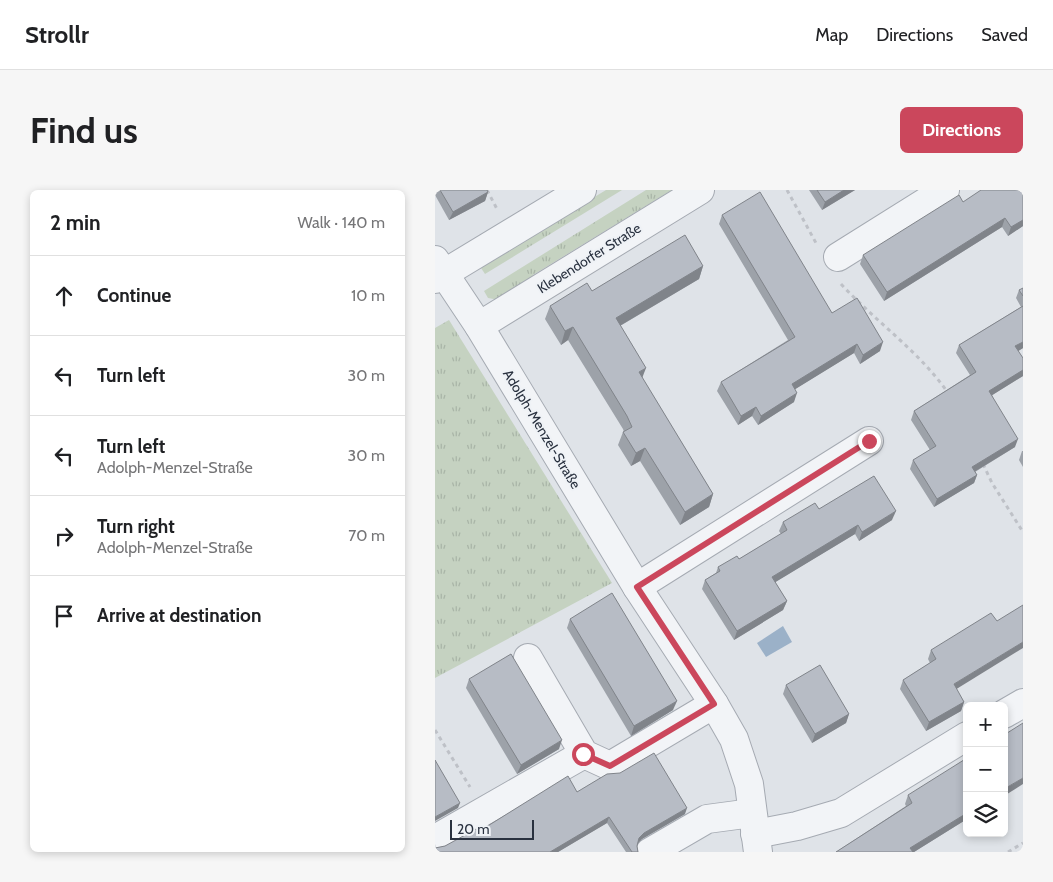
<!DOCTYPE html>
<html lang="en">
<head>
<meta charset="utf-8">
<style>
  :root { --surface:#fff; --page:#f6f6f6; --text:#202124; --muted:#757577; --line:#e0e0e0; --accent:#cb475c }
  body { margin:0; font-family:Cabin,sans-serif; background:var(--page); color:var(--text) }
  .controls { position:absolute; right:15px; bottom:15px; display:grid; overflow:hidden; border-radius:8px; box-shadow:0 2px 8px #0003 }
  .controls button { width:45px; height:45px; display:grid; place-items:center; padding:0; border:0; border-bottom:1px solid var(--line); background:var(--surface); color:var(--text); font:25px sans-serif }
  .scale { position:absolute; left:15px; bottom:12px; width:84px; box-sizing:border-box; padding-left:5px; border:2px solid #29313f; border-top:0; font-size:14px; line-height:18px; white-space:nowrap; color:#29313f; -webkit-text-stroke:4px #eff2f6; paint-order:stroke }
  .stop { position:absolute; width:15px; height:15px; margin:-11px; border:4px solid #cb475c; border-radius:50%; background:#fff }
  .stop.end { background:#cb475c; border-color:#fff; box-shadow:0 1px 5px #0008 }
  .list { margin:0; padding:0; list-style:none }
  h2 { display:flex; justify-content:space-between; align-items:center; height:65px; margin:0; padding:0 20px; font-size:21px }
  h2 small { font-size:16px; font-weight:400; color:var(--muted) }
  .list li { display:grid; grid-template-columns:32px 1fr auto; gap:15px; align-items:center; box-sizing:border-box; height:80px; padding:0 20px; border-top:1px solid var(--line) }
  .list b { display:block; font-size:19px; white-space:nowrap }
  .list p { margin:0; font-size:16px; white-space:nowrap; color:var(--muted) }
  .list em { font-size:16px; font-style:normal; color:var(--muted) }
  .icon { flex:none; width:28px; height:28px; fill:none; stroke:currentColor; stroke-width:2; stroke-linecap:round; stroke-linejoin:round }
  .map { position:relative; flex:none; width:588px; height:662px; overflow:hidden; border-radius:8px }
  header { display:flex; align-items:center; gap:30px; box-sizing:border-box; height:70px; padding:0 25px; background:var(--surface); border-bottom:1px solid var(--line) }
  header strong { font-size:24px }
  nav { display:flex; gap:28px; margin-inline-start:auto; font-size:18px }
  .intro { display:flex; align-items:center; justify-content:space-between; box-sizing:border-box; height:120px; padding:0 30px }
  h1 { margin:0; font-size:35px }
  .button { padding:12px 22px; border-radius:8px; background:var(--accent); color:#fff; font-size:18px; font-weight:700 }
  main { display:flex; gap:30px; padding:0 30px }
  aside { flex:1; background:var(--surface); border-radius:8px; box-shadow:0 2px 8px #0003 }
  .map>svg:first-child { display:block }
  .grass { fill:url(#grass-tufts) }
  .water { fill:#9bb1c8 }
  .lines { fill:none; stroke-linecap:round; stroke-linejoin:round }
  .minor-casing { stroke:#a5aab2; stroke-width:30 }
  .path { stroke:#bec1c7; stroke-width:3; stroke-dasharray:4 4; stroke-linecap:butt }
  .minor { stroke:#f2f4f7; stroke-width:28 }
  .wall { fill:#9da2a9 }
  .shaded-wall { fill:#80848a }
  .building { fill:#b7bcc5; stroke:#80848a }
  .route { stroke:#cb475c; stroke-width:6 }
  .labels { text-anchor:middle; stroke-width:4; stroke-linejoin:round; paint-order:stroke }
  .street-label { font-size:14px; fill:#29313f; stroke:#eff2f6 }
</style>
</head>
<body>
<header>
<strong>Strollr</strong>
<nav><a>Map</a><a>Directions</a><a>Saved</a></nav>
</header>
<div class="intro"><h1>Find us</h1><a class="button">Directions</a></div>
<main>
<aside>
<h2>2 min<small>Walk · 140 m</small></h2>
<ul class="list">
<li><svg class="icon" aria-label="ahead" viewBox="0 0 24 24"><path d="M12 20V5M6 11l6-6 6 6"/></svg><div><b>Continue</b></div><em>10 m</em></li>
<li><svg class="icon" aria-label="left" viewBox="0 0 24 24"><path d="M17 20v-9H6M10 6l-5 5 5 5"/></svg><div><b>Turn left</b></div><em>30 m</em></li>
<li><svg class="icon" aria-label="left" viewBox="0 0 24 24"><path d="M17 20v-9H6M10 6l-5 5 5 5"/></svg><div><b>Turn left</b><p>Adolph-Menzel-Straße</p></div><em>30 m</em></li>
<li><svg class="icon" aria-label="right" viewBox="0 0 24 24"><path d="M7 20v-9h11M14 6l5 5-5 5"/></svg><div><b>Turn right</b><p>Adolph-Menzel-Straße</p></div><em>70 m</em></li>
<li><svg class="icon" aria-label="arrive" viewBox="0 0 24 24"><path d="M6 21V4h12l-3 4 3 4H6"/></svg><div><b>Arrive at destination</b></div></li>
</ul>
</aside>
<div class="map">
<svg width="588" height="662" viewBox="0 0 588 662">
  <defs>
    <pattern id="grass-tufts" width="24" height="20" patternUnits="userSpaceOnUse" patternTransform="scale(1.25)"><rect width="24" height="20" fill="#c5d2c1"/><path d="M3 7l-1-3M5 7V3M7 7l1-3M15 17l-1-3M17 17v-4M19 17l1-3" fill="none" stroke="#a9b5a7"/></pattern>
  </defs>
  <rect width="100%" height="100%" fill="#dfe3e8"/>
  <g class="grass">
    <path d="M171,0H187L50,84L46,78L52,72Z"/>
    <path d="M211,0H237L98,85L96,96L70,111L53,108L49,101Z"/>
    <path d="M14,130L177,393L0,488V138Z"/>
  </g>
  <path class="water" d="M348,436L357,452L331,467L322,453Z"/>
  <g class="lines">
    <g class="minor-casing">
      <g id="minor">
        <path d="M403,67L510,0"/>
        <path d="M0,70L44,136L202,397L279,514L299,549L314,594L323,662"/>
        <path d="M0,89L147,0"/>
        <path d="M44,136L265,0"/>
        <path d="M202,397L434,251"/>
        <path d="M93,468L149,564L175,576L279,514"/>
        <path d="M569,524L588,513"/>
        <path d="M320,644L362,636L406,623L532,546"/>
        <path d="M0,649L149,564"/>
        <path d="M215,662L272,629L317,623"/>
      </g>
    </g>
    <g class="path">
      <path d="M52,0L62,19"/>
      <path d="M352,0L381,53"/>
      <path d="M406,94C441,132 484,161 513,203"/>
      <path d="M548,274L557,293L588,342"/>
      <path d="M0,540L35,597"/>
      <path d="M573,662L588,653"/>
    </g>
    <use href="#minor" class="minor"/>
  </g>
  <g class="wall">
    <path d="M0,0H52L53,2L50,11L14,30L0,5Z"/>
    <path d="M374,0H420L387,20Z"/>
    <path d="M588,0V36L573,46L567,37L449,111L425,74L428,65L528,12Z"/>
    <path d="M287,25L397,123L445,161L425,174L419,163L360,199L359,212L323,235L317,226L303,235L282,201L286,192L353,150L284,34Z"/>
    <path d="M268,76L264,89L185,136L207,188L278,304L274,317L245,335L205,271L196,276L183,255L188,242H189L188,239L133,150L126,155L110,129L115,116L157,101Z"/>
    <path d="M588,98V158L583,161L588,168V186L557,205L580,257L540,282L542,285L539,293L499,317L475,279L478,270L495,260L476,230L479,221L535,185L521,163L524,155L586,117L581,108L584,100Z"/>
    <path d="M587,261H588V277L584,270Z"/>
    <path d="M384,319L457,330L424,351L420,344L340,392L352,411L348,420L299,450L267,399L270,390L281,383L283,377L304,369L346,344L344,341L348,332Z"/>
    <path d="M135,429L238,520L196,546L132,438Z"/>
    <path d="M496,460L521,499L529,512L526,521L491,541L465,499L468,490L495,473L493,469Z"/>
    <path d="M34,489L124,559L82,584L31,498Z"/>
    <path d="M351,495L414,524L411,533L377,553L348,504Z"/>
    <path d="M142,602L250,624L207,649L202,654V656L203,662H191L172,633L123,662H0V658L10,656L43,642Z"/>
    <path d="M473,605L532,629L479,662H401L471,616L470,614Z"/>
  </g>
  <g class="shaded-wall">
    <path d="M409,0H420L387,20L390,12Z"/>
    <path d="M53,2L50,11L14,30L18,22Z"/>
    <path d="M570,28L567,37L449,111L452,102Z"/>
    <path d="M588,30V36L573,46L576,37Z"/>
    <path d="M268,76L264,89L176,141L181,128Z"/>
    <path d="M138,137L133,150L126,155L130,141Z"/>
    <path d="M448,152L445,161L425,174L428,165Z"/>
    <path d="M588,152V158L577,165L580,156Z"/>
    <path d="M422,154L419,163L354,203L357,194Z"/>
    <path d="M211,178L206,191L204,182Z"/>
    <path d="M588,180V186L551,209L554,201Z"/>
    <path d="M362,203L359,212L323,235L326,226Z"/>
    <path d="M321,217L317,226L303,235L306,226Z"/>
    <path d="M583,249L580,257L534,285L537,277Z"/>
    <path d="M210,258L205,271L196,276L201,263Z"/>
    <path d="M542,285L539,293L499,317L502,309Z"/>
    <path d="M278,304L274,317L245,335L250,322Z"/>
    <path d="M461,321L457,330L424,351L427,342Z"/>
    <path d="M423,335L420,344L334,396L337,387Z"/>
    <path d="M352,411L348,420L299,450L302,441Z"/>
    <path d="M588,452V458L515,503L519,494Z"/>
    <path d="M242,511L238,520L196,546L199,536Z"/>
    <path d="M529,512L526,521L491,541L494,532Z"/>
    <path d="M414,524L411,533L377,553L380,544Z"/>
    <path d="M127,550L124,559L82,584L86,575Z"/>
    <path d="M588,588V594L569,606V599Z"/>
    <path d="M25,613L23,618L0,631V627Z"/>
    <path d="M252,618L250,624L207,649L201,655L204,648L209,643Z"/>
    <path d="M532,623V629L479,662H474L475,658Z"/>
    <path d="M174,627L172,633L123,662H115Z"/>
  </g>
  <g class="building">
    <path d="M5,0H52L53,2L18,22Z"/>
    <path d="M382,0H409L390,12Z"/>
    <path d="M546,0H588V30L576,37L570,28L452,102L428,65L524,5L528,12Z"/>
    <path d="M325,2L397,123L422,108L448,152L428,165L422,154L357,194L362,203L326,226L321,217L306,226L286,192L360,147L287,25Z"/>
    <path d="M250,45L268,76L181,128L211,178L204,182L278,304L250,322L210,258L201,263L188,242L197,237L192,226L138,137L130,141L115,116L152,93L157,101Z"/>
    <path d="M588,98V106L584,100Z"/>
    <path d="M588,116V152L580,156L588,168V180L554,201L583,249L537,277L542,285L502,309L478,270L501,256L479,221L541,182L524,155Z"/>
    <path d="M439,286L461,321L427,342L423,335L337,387L352,411L302,441L270,390L285,381L283,377L302,366L304,369L352,340L348,332L380,313L384,319Z"/>
    <path d="M177,403L242,511L199,536L135,429Z"/>
    <path d="M588,415V452L519,494L529,512L494,532L468,490L501,469L496,460L556,423L562,431Z"/>
    <path d="M76,464L127,550L86,575L34,489Z"/>
    <path d="M385,475L414,524L380,544L351,495Z"/>
    <path d="M588,533V588L569,599V545Z"/>
    <path d="M219,563L252,618L209,643L204,648L202,656L203,662H197L174,627L115,662H3L0,658L10,656L41,639L43,642L133,586L142,602L172,584L185,583Z"/>
    <path d="M532,568V623L475,658L478,662H401L477,613L473,605Z"/>
    <path d="M0,570L25,613L0,627Z"/>
  </g>
  <g class="lines">
    <path class="route" d="M148,564L175,576L279,514L202,397L434,251"/>
  </g>
  <g class="labels">
    <g class="street-label">
      <text transform="translate(154 68) rotate(-32)" y="5">Klebendorfer Straße</text>
      <text transform="translate(107 239) rotate(59)" y="5">Adolph-Menzel-Straße</text>
    </g>
  </g>
</svg>
<div class="controls">
<button>+</button>
<button>−</button>
<button><svg class="icon" aria-label="layers" viewBox="0 0 24 24"><path d="M12 4l9 5-9 5-9-5zM3 14l9 5 9-5"/></svg></button>
</div>
<div class="scale">20 m</div>
<div class="stop" style="left:148px;top:564px"></div>
<div class="stop end" style="left:434px;top:251px"></div>
</div>
</main>
</body>
</html>
